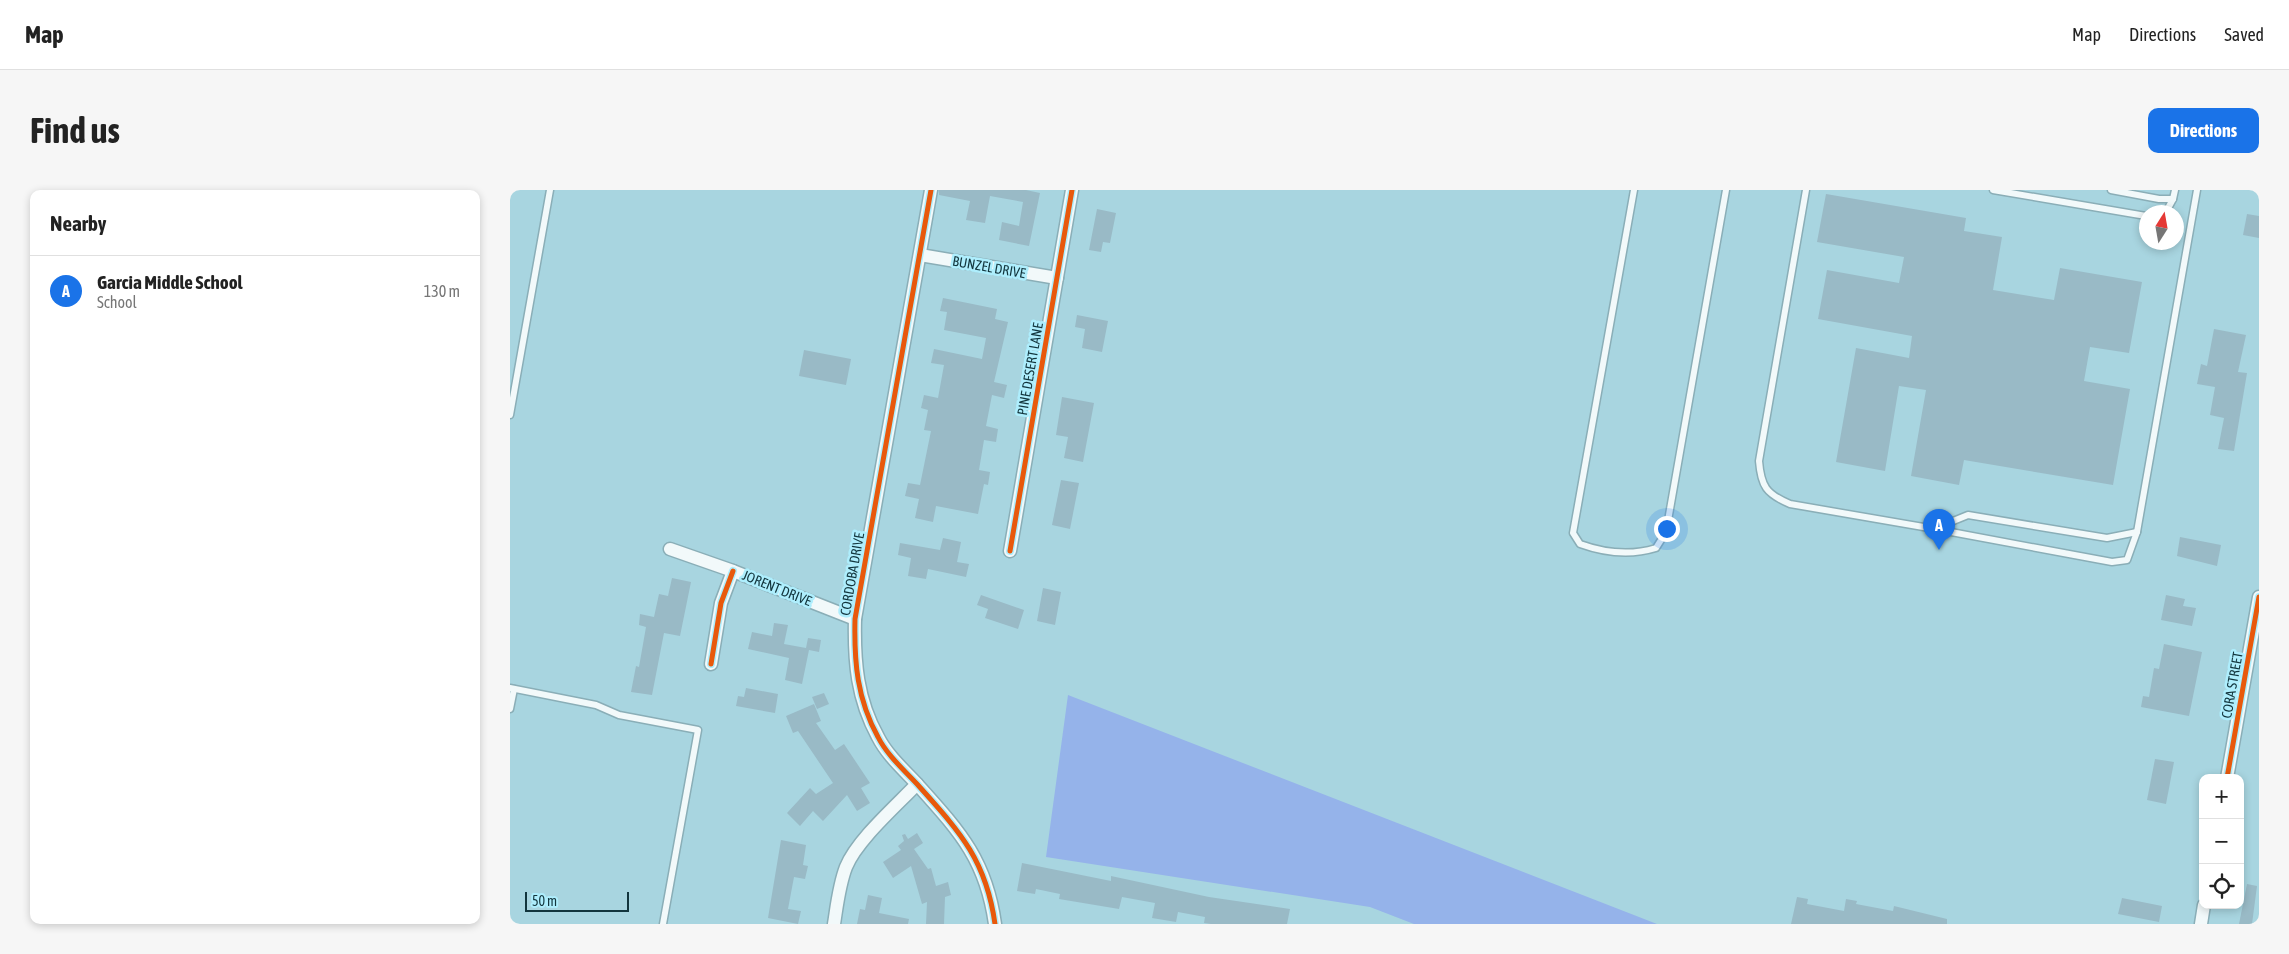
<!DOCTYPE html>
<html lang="en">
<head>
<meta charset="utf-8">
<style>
  :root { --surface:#fff; --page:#f6f6f6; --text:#222; --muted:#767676; --line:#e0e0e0; --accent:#1a73e8 }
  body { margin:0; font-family:"Asap Condensed",sans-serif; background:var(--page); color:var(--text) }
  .controls { position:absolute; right:15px; bottom:15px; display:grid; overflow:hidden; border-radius:10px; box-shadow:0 2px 8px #0003 }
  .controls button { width:45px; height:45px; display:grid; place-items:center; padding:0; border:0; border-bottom:1px solid var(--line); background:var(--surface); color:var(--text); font:25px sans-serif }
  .compass { position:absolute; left:1629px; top:15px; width:45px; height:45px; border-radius:50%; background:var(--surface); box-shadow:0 2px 8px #0003; rotate:11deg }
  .scale { position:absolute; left:15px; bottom:12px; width:104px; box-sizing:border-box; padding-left:5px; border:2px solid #12353d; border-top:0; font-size:14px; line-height:18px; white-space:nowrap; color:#12353d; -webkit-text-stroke:4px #aeeefd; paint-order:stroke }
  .you { position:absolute; left:1156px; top:338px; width:18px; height:18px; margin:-12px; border:4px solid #fff; border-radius:50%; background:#1a73e8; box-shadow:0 0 0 8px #1a73e833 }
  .badge { display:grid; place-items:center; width:32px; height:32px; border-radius:50%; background:var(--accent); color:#fff; font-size:16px; font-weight:700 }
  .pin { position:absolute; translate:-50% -41px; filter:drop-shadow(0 1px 2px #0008) }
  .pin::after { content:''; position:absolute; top:26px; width:18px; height:15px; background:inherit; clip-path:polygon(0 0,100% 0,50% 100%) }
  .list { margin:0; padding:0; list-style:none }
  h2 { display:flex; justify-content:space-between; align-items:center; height:65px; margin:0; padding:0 20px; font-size:21px }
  h2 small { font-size:16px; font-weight:400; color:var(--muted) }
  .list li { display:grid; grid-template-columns:32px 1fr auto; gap:15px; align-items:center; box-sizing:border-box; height:70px; padding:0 20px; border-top:1px solid var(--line) }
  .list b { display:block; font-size:19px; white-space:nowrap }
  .list p { margin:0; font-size:16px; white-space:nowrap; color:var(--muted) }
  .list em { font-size:16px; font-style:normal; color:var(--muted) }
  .icon { flex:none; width:28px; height:28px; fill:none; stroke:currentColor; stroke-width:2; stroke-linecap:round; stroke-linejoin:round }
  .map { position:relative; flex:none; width:1749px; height:734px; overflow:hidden; border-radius:10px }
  header { display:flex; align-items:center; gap:30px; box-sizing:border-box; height:70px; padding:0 25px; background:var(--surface); border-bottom:1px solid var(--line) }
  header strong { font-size:24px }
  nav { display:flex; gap:28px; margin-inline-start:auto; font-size:18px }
  .intro { display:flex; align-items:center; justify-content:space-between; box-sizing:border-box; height:120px; padding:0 30px }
  h1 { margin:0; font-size:35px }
  .button { padding:12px 22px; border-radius:10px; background:var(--accent); color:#fff; font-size:18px; font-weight:700 }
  main { display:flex; gap:30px; padding:0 30px }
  aside { flex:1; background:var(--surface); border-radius:10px; box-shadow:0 2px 8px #0003 }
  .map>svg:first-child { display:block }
  .forest { fill:#95b3ea }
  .building { fill:#99bac6 }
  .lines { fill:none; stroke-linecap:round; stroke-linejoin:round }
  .lane-casing { stroke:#8aaeb7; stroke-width:9 }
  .street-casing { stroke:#8aaeb7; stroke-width:15 }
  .lane { stroke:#f2f9fa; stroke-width:6 }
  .street { stroke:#f2f9fa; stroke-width:12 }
  .cycleway-casing { stroke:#aeeefd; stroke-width:8 }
  .cycleway { stroke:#e8590c; stroke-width:5 }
  .labels { text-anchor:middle; stroke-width:5; stroke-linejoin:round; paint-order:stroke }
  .street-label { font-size:14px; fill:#12353d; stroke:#aeeefd }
</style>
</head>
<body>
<header>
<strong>Map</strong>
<nav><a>Map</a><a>Directions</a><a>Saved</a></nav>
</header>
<div class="intro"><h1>Find us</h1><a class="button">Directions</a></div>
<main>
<aside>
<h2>Nearby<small></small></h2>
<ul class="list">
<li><span class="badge">A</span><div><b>Garcia Middle School</b><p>School</p></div><em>130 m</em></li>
</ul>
</aside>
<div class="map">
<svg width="1749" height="734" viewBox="0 0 1749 734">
  <rect width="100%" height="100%" fill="#a8d5e0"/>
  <path class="forest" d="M558,505L1147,734H904L860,717L536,667Z"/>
  <g class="building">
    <path d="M429,0H516L530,3L519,56L489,50L492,32L509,36L513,12L480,6L475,33L456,30L460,11L429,5Z"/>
    <path d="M1316,4L1456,28L1454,41L1492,47L1483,100L1544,110L1550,78L1632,92L1619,163L1580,157L1574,191L1620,199L1603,295L1454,270L1449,295L1401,286L1416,200L1389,196L1375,281L1326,272L1346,158L1399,168L1402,146L1308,129L1317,80L1389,93L1394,67L1307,52Z"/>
    <path d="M587,19L606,23L600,53L593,52L591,62L579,60Z"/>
    <path d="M1737,24L1749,26V48L1733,45Z"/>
    <path d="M433,108L487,119L485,129L498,132L484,192L497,195L494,208L482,205L476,236L488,239L486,252L474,250L469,280L480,282L478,295L474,294L468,324L426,316L423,332L405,328L409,309L395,306L398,293L410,295L421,241L414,240L418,220L411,218L414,205L428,208L434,175L421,173L424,159L472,169L476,148L434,140L437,122L430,121Z"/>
    <path d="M567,125L598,131L592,162L572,158L575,139L565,137Z"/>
    <path d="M1704,139L1736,145L1728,182L1737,183L1724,261L1708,259L1714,228L1700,225L1705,197L1687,194L1691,174L1697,176Z"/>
    <path d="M294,160L341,169L336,195L289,186Z"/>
    <path d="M552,207L584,213L573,272L554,268L558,247L546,245Z"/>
    <path d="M551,290L569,293L560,339L542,335Z"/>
    <path d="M1670,347L1711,355L1707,376L1667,366Z"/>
    <path d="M433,348L451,352L447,372L459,374L456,387L418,379L416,389L398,386L401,368L388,365L390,353L430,360Z"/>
    <path d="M162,388L181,392L170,446L154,443L142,505L121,502L126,476L129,477L136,437L129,435L130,424L144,427L149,404L158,406Z"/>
    <path d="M533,398L551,402L545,435L527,431Z"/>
    <path d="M471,405L514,420L508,439L475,428L478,419L467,415Z"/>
    <path d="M1656,405L1675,409L1673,416L1686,418L1682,436L1651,430Z"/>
    <path d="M264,433L278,435L274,454L296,458L298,448L311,450L309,462L299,460L292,494L275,490L279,468L238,459L242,442L262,446Z"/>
    <path d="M1654,454L1692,462L1679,526L1631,517L1633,506L1639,507L1644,478L1649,479Z"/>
    <path d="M236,498L268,504L265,523L226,516L228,506L234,507Z"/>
    <path d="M314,503L319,514L307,519L302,507Z"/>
    <path d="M304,514L311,531L306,533L325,560L334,554L360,593L351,598L360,613L347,621L337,605L313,631L303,621L290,636L277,623L300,598L306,604L323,593L288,541L283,543L276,526Z"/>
    <path d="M1645,569L1664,572L1656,614L1637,610Z"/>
    <path d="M407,643L413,653L404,659L418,679L421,678L426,696L438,692L441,705L435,707L434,734H416L417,712L412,714L401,676L383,688L373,672L391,660L388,656L394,651L392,645L395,644L398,649Z"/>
    <path d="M271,650L296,655L293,675L298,676L295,689L284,687L278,719L291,721L288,734L258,728Z"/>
    <path d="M512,673L601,691V686L699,707L780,719L777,734H701L694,733L695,727L668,722L666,732L642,728L645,713L612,707L609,719L549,709L550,704L526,699L525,704L507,701Z"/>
    <path d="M1737,694L1747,696L1742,734H1729Z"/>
    <path d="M358,705L372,708L369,723L399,729L398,734H347L350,719L355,720Z"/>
    <path d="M1287,707L1298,709L1297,714L1334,721L1336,709L1347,711L1346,714L1383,721L1384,716L1437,729V734H1281Z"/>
    <path d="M1612,708L1652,716L1649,732L1608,724Z"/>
  </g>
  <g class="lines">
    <g class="lane-casing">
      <g id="lane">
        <path d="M1124,0L1063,343L1070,354C1095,363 1120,366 1146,358L1156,342L1216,0"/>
        <path d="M1296,0L1249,271C1251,296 1256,304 1280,314L1425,339L1602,372L1617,370L1627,342L1687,0"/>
        <path d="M1483,0L1636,26"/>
        <path d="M1601,0L1649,9H1663"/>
        <path d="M1656,22L1663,9L1665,0"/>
        <path d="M0,225L40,0"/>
        <path d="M1426,338L1458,325L1597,348L1627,342"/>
        <path d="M0,498L86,515L109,525L188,540L153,734"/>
        <path d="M0,519L4,499"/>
      </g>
    </g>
    <g class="street-casing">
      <g id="street">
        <path d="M421,0L345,429C344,472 347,509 368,547C377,565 394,580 407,594C449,641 476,669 485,734"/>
        <path d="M410,65L547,88"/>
        <path d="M160,359L223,381L345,429"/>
        <path d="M500,361L562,0"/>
        <path d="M201,474L211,413L223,381"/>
        <path d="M1717,588L1749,407"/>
        <path d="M324,734C327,715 329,695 336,677C347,650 386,616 407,594"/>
        <path d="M1691,734L1694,715"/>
      </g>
    </g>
    <use href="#lane" class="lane"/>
    <use href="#street" class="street"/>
    <g class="cycleway-casing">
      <g id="cycleway">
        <path d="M421,0L345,429C344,472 347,509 368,547C377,565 394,580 407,594C449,641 476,669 485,734"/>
        <path d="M500,361L562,0"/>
        <path d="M201,474L211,413L223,381"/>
        <path d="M1717,588L1749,407"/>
      </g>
    </g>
    <use href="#cycleway" class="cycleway"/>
  </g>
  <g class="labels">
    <g class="street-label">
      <text transform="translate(479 77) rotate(10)" y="5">BUNZEL DRIVE</text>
      <text transform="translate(520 179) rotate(-80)" y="5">PINE DESERT LANE</text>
      <text transform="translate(342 384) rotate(-80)" y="5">CORDOBA DRIVE</text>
      <text transform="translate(267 398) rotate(22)" y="5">JORENT DRIVE</text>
      <text transform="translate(1722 495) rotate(-80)" y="5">CORA STREET</text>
    </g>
  </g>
</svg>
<div class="controls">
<button>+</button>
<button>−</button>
<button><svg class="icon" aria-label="locate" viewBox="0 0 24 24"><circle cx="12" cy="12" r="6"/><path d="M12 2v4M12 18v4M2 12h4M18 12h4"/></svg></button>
</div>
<svg class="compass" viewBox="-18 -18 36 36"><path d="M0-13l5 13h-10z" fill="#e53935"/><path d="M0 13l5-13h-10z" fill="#767676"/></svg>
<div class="scale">50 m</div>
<div class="you"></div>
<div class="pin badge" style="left:1429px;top:360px">A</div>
</div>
</main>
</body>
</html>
